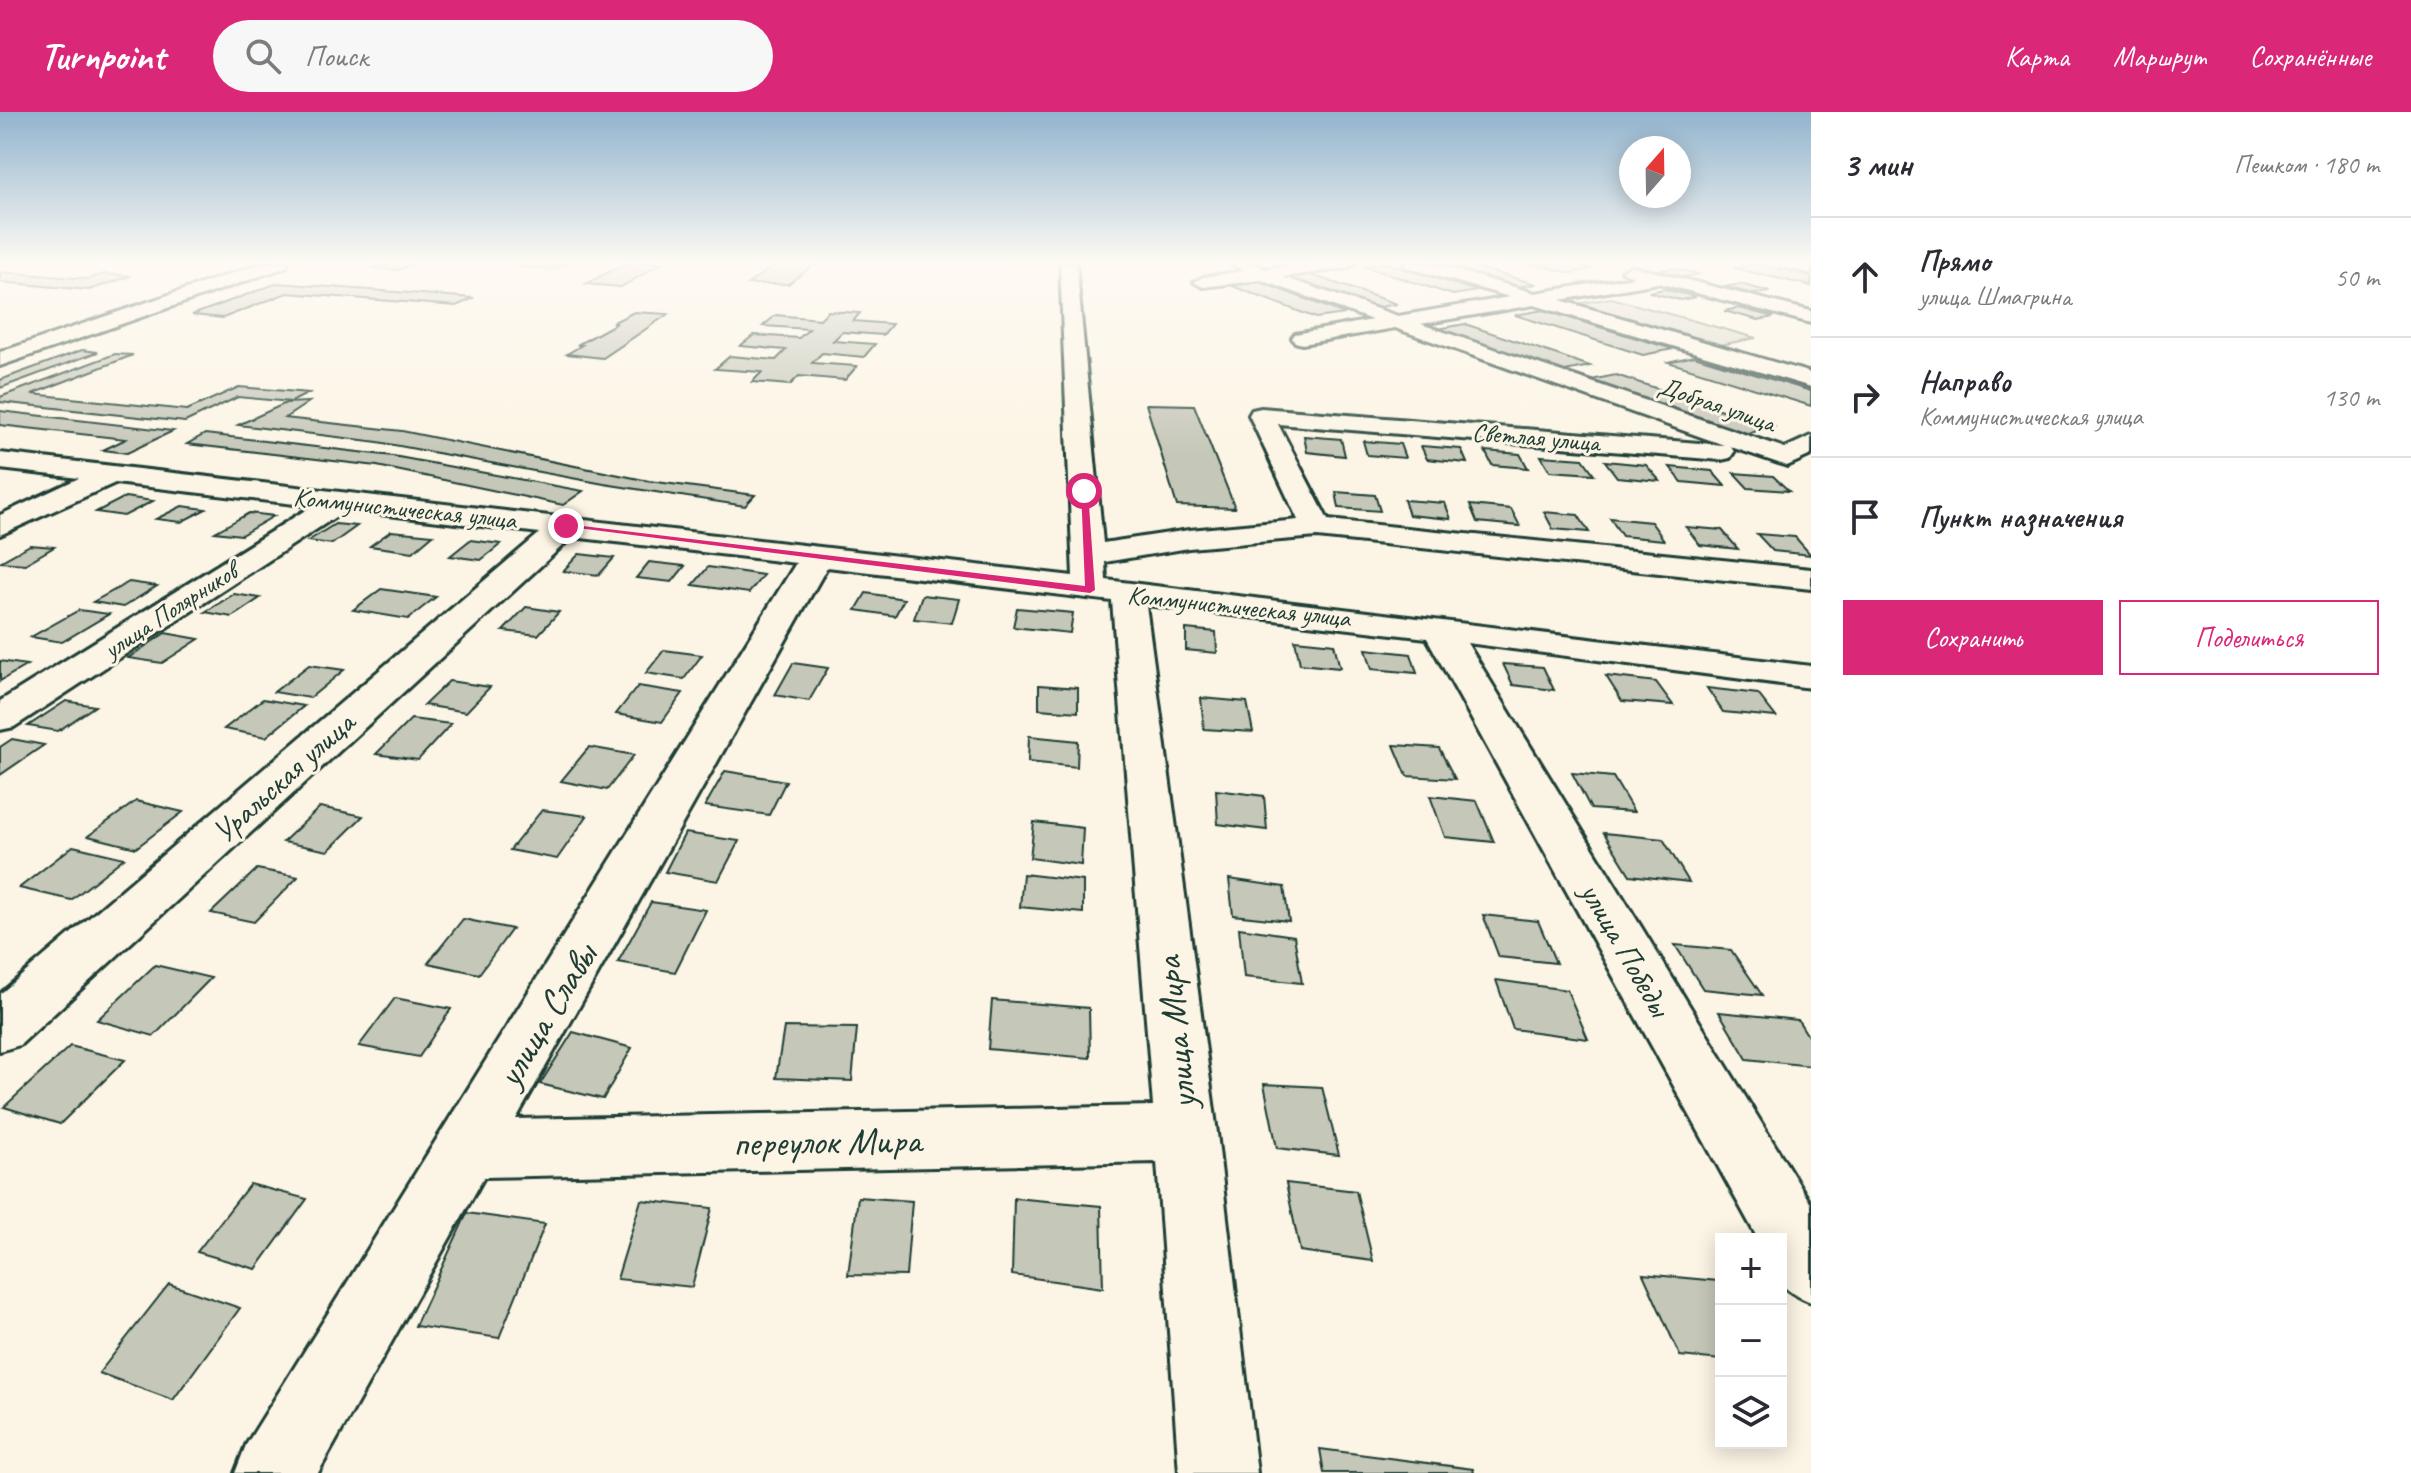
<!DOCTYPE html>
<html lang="ru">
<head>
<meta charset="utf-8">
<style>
  :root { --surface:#fff; --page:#f7f7f7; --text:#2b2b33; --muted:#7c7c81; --line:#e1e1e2; --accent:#db2777 }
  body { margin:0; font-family:Caveat,sans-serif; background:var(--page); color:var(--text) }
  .controls { position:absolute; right:24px; bottom:24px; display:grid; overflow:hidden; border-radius:0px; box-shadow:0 4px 20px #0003 }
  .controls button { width:72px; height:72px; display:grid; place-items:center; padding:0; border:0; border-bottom:2px solid var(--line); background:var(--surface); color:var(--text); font:40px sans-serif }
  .compass { position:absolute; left:1619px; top:24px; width:72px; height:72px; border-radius:50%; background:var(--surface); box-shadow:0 4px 20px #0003; rotate:20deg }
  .stop { position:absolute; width:24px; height:24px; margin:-18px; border:6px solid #db2777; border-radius:50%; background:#fff }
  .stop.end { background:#db2777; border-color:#fff; box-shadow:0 2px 8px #0008 }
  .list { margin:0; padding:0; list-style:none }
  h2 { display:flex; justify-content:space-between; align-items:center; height:104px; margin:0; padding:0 32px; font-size:34px }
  h2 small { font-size:26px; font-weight:400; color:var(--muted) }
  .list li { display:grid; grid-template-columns:52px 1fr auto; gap:24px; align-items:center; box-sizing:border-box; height:120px; padding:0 32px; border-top:2px solid var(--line) }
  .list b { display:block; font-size:30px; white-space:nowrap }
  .list p { margin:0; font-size:26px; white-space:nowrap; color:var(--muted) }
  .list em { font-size:26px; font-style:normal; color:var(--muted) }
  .actions { display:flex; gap:16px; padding:24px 32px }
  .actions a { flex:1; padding:18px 0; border:2px solid var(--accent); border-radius:0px; text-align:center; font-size:28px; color:var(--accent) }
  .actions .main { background:var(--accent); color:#fff }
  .icon { flex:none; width:44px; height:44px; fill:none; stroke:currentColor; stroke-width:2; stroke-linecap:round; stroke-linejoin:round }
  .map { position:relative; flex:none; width:1811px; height:1361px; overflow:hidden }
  header { display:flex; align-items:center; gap:48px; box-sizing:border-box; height:112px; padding:0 40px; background:var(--accent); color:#fff }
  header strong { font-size:38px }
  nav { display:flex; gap:44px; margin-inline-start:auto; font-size:28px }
  .search { width:560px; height:72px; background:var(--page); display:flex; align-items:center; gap:20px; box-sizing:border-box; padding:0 28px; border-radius:44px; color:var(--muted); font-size:30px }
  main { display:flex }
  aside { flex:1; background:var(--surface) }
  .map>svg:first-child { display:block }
  .green { fill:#dcdacc; stroke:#7e8c80; stroke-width:2 }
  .building { fill:#c5c7b9; stroke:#1f3d34; stroke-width:2 }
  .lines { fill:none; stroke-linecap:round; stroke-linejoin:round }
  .minor-casing { stroke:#1f3d34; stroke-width:6 }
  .minor { fill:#fcf5e5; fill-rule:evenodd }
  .route { fill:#db2777 }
  .labels { text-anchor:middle; stroke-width:6; stroke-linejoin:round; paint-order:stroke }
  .far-street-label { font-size:26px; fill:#1f3d34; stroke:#fcf5e5 }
  .street-label { font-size:32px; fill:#1f3d34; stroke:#fcf5e5 }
  .near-street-label { font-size:38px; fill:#1f3d34; stroke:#fcf5e5 }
</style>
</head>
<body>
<header>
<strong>Turnpoint</strong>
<div class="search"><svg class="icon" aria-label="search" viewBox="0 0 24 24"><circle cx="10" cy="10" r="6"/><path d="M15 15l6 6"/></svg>Поиск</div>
<nav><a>Карта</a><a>Маршрут</a><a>Сохранённые</a></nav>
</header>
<main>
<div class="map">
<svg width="1811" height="1361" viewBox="0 0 1811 1361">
  <rect width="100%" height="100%" fill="#fcf5e5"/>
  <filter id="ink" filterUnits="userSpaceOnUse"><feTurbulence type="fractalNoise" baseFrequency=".0125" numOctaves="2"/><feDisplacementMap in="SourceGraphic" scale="16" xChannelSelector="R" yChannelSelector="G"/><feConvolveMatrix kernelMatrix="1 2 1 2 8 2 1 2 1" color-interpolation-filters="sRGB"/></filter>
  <g filter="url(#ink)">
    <path class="green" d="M1611,186L1756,226L1720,233L1576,192Z"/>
    <g class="building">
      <path d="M385,151H416L399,158L372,156Z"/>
      <path d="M530,151H566L554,157L522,155Z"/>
      <path d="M625,151H662L621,175L586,172Z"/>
      <path d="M765,151H816L788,172H748L776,152Z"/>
      <path d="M1386,151L1477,179L1453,183L1363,154Z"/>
      <path d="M1424,151H1461L1536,172L1511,176Z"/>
      <path d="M1531,151H1568L1592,157L1570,161Z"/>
      <path d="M1757,152L1811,164V174L1734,156Z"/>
      <path d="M1673,156L1699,162L1684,165L1657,158Z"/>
      <path d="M0,160L88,167L104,162L131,164L89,178L0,170Z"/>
      <path d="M1308,162L1397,192L1374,196L1286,165Z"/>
      <path d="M1260,170L1345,202L1316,206L1232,174Z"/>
      <path d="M278,171L474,186L456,194L287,181L223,206L192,203Z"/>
      <path d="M1740,172L1770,180L1754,182L1725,175Z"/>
      <path d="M1664,177L1696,185L1680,188L1649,180Z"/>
      <path d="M1739,196L1774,205L1758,208L1724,199Z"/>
      <path d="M1543,198L1673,237L1643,243L1515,203Z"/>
      <path d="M828,199L860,201L853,209L892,212L883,223L842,220L833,229L875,232L864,245L822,241L812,251L857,254L845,268L799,264L790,273L752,270L762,260L715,257L730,244L776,248L786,238L740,234L754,223L799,226L809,217L763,214L776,203L820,207Z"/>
      <path d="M634,200L668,202L603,246L567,242L582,233H577L617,211H612Z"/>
      <path d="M1465,212L1590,254L1560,260L1437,217Z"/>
      <path d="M82,238L98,240L0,276V268Z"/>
      <path d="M115,242L133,243L32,282L187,298L239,275L309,281L291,290L238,285L185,310L0,290V285Z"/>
      <path d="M1694,244L1811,279V294L1668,250Z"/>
      <path d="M1616,263L1773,315L1742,323L1586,269Z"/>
      <path d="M309,290L285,306L402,319L649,369L755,383L745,394L604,372L378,330L238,313L286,291Z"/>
      <path d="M1146,292L1194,293L1235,396L1177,394Z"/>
      <path d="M0,299L173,319L127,341L103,338L126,327L0,313Z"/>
      <path d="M205,322L393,344L583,379L563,393L377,354L187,332Z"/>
      <path d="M1304,324L1341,327L1345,344L1307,340Z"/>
      <path d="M1363,329L1400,332L1405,346L1367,343Z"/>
      <path d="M1421,334L1461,337L1467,351L1427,347Z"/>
      <path d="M1485,339L1520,342L1528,356L1492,353Z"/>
      <path d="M1541,344L1583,347L1594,362L1550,359Z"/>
      <path d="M1605,349L1646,353L1660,369L1617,365Z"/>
      <path d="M1670,355L1712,359L1725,374L1682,370Z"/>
      <path d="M1734,361L1773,364L1789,379L1748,376Z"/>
      <path d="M1336,380L1375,383L1380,399L1339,396Z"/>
      <path d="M125,385L153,389L124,404L96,400Z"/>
      <path d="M1404,388L1445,391L1451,407L1409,403Z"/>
      <path d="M1470,393L1511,397L1520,414L1477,410Z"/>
      <path d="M182,394L206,397L181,410L156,407Z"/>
      <path d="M1544,400L1578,403L1589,420L1553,417Z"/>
      <path d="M249,401L274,404L241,423L215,420Z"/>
      <path d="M1610,406L1651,410L1664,428L1622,424Z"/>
      <path d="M335,412L357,414L332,432L308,429Z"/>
      <path d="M1686,415L1722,418L1738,437L1700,433Z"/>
      <path d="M391,419L433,423L413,440L370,434Z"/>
      <path d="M1757,422L1795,425L1811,443L1773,439Z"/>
      <path d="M470,428L501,432L481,448L450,444Z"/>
      <path d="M30,433L54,435L25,452L0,450Z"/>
      <path d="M579,442L614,446L599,463L563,459Z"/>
      <path d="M649,450L685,454L672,470L636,466Z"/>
      <path d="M708,455L763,463L749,481L693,473Z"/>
      <path d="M129,470L157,474L123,495L93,490Z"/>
      <path d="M381,477L436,485L408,507L353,498Z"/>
      <path d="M866,481L904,487L895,504L856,498Z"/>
      <path d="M234,482L260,486L232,505L205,500Z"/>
      <path d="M922,483L959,487L952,511L914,507Z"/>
      <path d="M526,495L559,500L538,523L503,519Z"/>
      <path d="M1017,496L1073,501L1070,521L1013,515Z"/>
      <path d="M79,498L109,502L62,530L31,525Z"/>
      <path d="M1186,517L1216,520L1217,541L1186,538Z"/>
      <path d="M165,521L199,527L162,551L128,546Z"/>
      <path d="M1295,528L1334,532L1340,556L1300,552Z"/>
      <path d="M1366,537L1411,542L1417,561L1372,557Z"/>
      <path d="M664,538L702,543L684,567L646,561Z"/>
      <path d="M0,549L27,553L0,569Z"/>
      <path d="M793,551L828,556L809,589L775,583Z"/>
      <path d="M1503,552L1543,555L1554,578L1513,573Z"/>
      <path d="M309,553L344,558L310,586L274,580Z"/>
      <path d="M1606,564L1656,570L1673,593L1622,589Z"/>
      <path d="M449,569L490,575L466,600L424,593Z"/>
      <path d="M1039,573L1078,576V600L1039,597Z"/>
      <path d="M638,574L683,581L662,610L616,602Z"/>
      <path d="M1707,576L1758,582L1776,605L1723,600Z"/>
      <path d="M1201,586L1247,590L1253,620L1204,617Z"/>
      <path d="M263,587L304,594L266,625L224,617Z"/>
      <path d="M66,589L95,594L58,619L28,614Z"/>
      <path d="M411,607L451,612L418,648L376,642Z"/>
      <path d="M1029,624L1078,629L1077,655L1028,650Z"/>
      <path d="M12,627L44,633L0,663V635Z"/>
      <path d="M1394,633L1439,636L1455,667L1407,664Z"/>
      <path d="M589,635L634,643L607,678L561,669Z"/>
      <path d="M725,659L786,669L769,703L705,694Z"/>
      <path d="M1572,661L1613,665L1634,700L1591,697Z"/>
      <path d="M1216,678L1264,684L1267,718L1218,712Z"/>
      <path d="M1430,684L1477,689L1494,730L1445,725Z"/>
      <path d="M136,689L183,700L136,736L88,724Z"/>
      <path d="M320,695L363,704L328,739L283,730Z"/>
      <path d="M542,698L587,704L557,747L510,738Z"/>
      <path d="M1034,710L1083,716L1081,753L1030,746Z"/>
      <path d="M685,721L739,729L718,769L665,760Z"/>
      <path d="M1604,721L1663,727L1689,770L1630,763Z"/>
      <path d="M73,734L124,746L71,788L19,776Z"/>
      <path d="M257,757L298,765L254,810L211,801Z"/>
      <path d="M1023,762L1083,769V801L1020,795Z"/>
      <path d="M1229,767L1284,775L1289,809L1233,803Z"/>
      <path d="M651,790L706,798L675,860L618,850Z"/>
      <path d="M1483,803L1538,809L1556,851L1499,845Z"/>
      <path d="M463,807L512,817L479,862L428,851Z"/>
      <path d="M1239,816L1294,824L1302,871L1244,865Z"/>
      <path d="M1675,833L1731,838L1762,883L1703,877Z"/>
      <path d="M155,853L211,866L154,924L97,908Z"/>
      <path d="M1496,868L1567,878L1588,927L1513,917Z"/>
      <path d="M395,886L451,897L419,945L359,934Z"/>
      <path d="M992,888L1089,896L1090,946L988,937Z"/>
      <path d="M1719,900L1798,908L1811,929V954L1747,947Z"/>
      <path d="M784,915L857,916L852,969L776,966Z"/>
      <path d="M573,920L632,936L603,987L540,972Z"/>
      <path d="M70,934L125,948L60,1012L4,995Z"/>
      <path d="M1264,972L1322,975L1339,1043L1277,1036Z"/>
      <path d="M1286,1071L1356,1079L1373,1149L1300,1139Z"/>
      <path d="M250,1072L307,1087L256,1157L197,1140Z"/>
      <path d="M858,1085L912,1089L906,1164L848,1163Z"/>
      <path d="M1014,1086L1101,1094L1103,1176L1012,1163Z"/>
      <path d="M641,1088L712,1096L692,1175L617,1167Z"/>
      <path d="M467,1101L545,1112L499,1226L415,1214Z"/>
      <path d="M1643,1162L1718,1169L1721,1175V1248L1680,1244Z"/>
      <path d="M169,1172L240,1196L173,1288L99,1261Z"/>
      <path d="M1320,1337L1473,1357L1474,1361H1324Z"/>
    </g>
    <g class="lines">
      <g class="minor-casing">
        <g id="minor">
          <path d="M263,151H288L286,155L0,254V240Z"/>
          <path d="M1060,151H1076L1103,431L1189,418L1298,408L1249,303L1252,298L1261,296L1724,333L1395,216L1302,232L1295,230L1292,226L1295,222L1372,208L1261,168L1203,175L1194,170L1203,165L1243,159L1231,151H1253L1265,157L1307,151H1355L1347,156L1283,165L1398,204L1510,185L1406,155L1404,151H1431L1535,181L1634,165L1622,159L1631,154L1811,199V211L1658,171L1560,188L1811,261V275L1534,193L1421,212L1785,336L1811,324V343L1787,354L1731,335L1734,340L1730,346L1721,348L1278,312L1328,408L1811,457V477L1317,425L1189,436L1105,450L1106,468L1811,554V576L1467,531L1811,1092V1190C1771,1174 1781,1167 1781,1127H1758L1427,526L1146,493L1217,1021L1257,1361H1179L1157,1050L484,1065L318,1361H235L246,1333L796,451L572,425L20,933L0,939V882L540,421L346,398L14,615L0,618V589L312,394L115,371L0,423V403L79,366L0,357V341L1073,464ZM827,455L1112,489L1153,994L516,1007Z"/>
          <path d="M1780,151H1811V161L1782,155Z"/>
        </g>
      </g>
      <use href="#minor" class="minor"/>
    </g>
  </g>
  <linearGradient id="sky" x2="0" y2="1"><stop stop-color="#91b4ce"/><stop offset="0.44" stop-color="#fefaf3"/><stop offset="1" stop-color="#fefaf3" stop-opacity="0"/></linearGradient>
  <rect width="1811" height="342" fill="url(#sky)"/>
  <path class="route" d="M1081,377L1088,379L1095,478L1090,481L562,414L566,412L1085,474Z"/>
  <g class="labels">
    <g class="far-street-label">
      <text transform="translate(1717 292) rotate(19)" y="9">Добрая улица</text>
      <text transform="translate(1536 325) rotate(5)" y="9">Светлая улица</text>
      <text transform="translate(405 396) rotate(6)" y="9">Коммунистическая улица</text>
      <text transform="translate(1239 494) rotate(6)" y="9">Коммунистическая улица</text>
      <text transform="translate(170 498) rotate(-33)" y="9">улица Полярников</text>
    </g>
    <g class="street-label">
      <text transform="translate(283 665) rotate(-42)" y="11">Уральская улица</text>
      <text transform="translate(1626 837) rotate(60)" y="11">улица Победы</text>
    </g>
    <g class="near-street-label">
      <text transform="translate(546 903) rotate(-59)" y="13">улица Славы</text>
      <text transform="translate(1175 921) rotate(-96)" y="13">улица Мира</text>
      <text transform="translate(827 1029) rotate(-1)" y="13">переулок Мира</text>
    </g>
  </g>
</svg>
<div class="controls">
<button>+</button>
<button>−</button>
<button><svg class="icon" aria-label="layers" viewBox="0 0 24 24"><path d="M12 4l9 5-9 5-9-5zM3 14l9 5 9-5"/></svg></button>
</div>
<svg class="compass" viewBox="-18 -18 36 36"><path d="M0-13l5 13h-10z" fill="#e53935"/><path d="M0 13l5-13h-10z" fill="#7c7c81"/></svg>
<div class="stop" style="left:1084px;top:379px"></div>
<div class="stop end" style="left:566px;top:414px"></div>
</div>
<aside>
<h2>3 мин<small>Пешком · 180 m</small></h2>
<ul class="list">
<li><svg class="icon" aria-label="ahead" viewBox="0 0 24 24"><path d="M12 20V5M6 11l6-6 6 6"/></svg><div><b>Прямо</b><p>улица Шмагрина</p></div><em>50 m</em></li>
<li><svg class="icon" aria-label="right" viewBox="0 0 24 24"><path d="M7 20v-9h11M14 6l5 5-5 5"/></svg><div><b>Направо</b><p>Коммунистическая улица</p></div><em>130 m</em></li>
<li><svg class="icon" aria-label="arrive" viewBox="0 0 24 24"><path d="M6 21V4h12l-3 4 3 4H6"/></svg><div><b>Пункт назначения</b></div></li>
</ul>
<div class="actions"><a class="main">Сохранить</a><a>Поделиться</a></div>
</aside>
</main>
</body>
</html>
